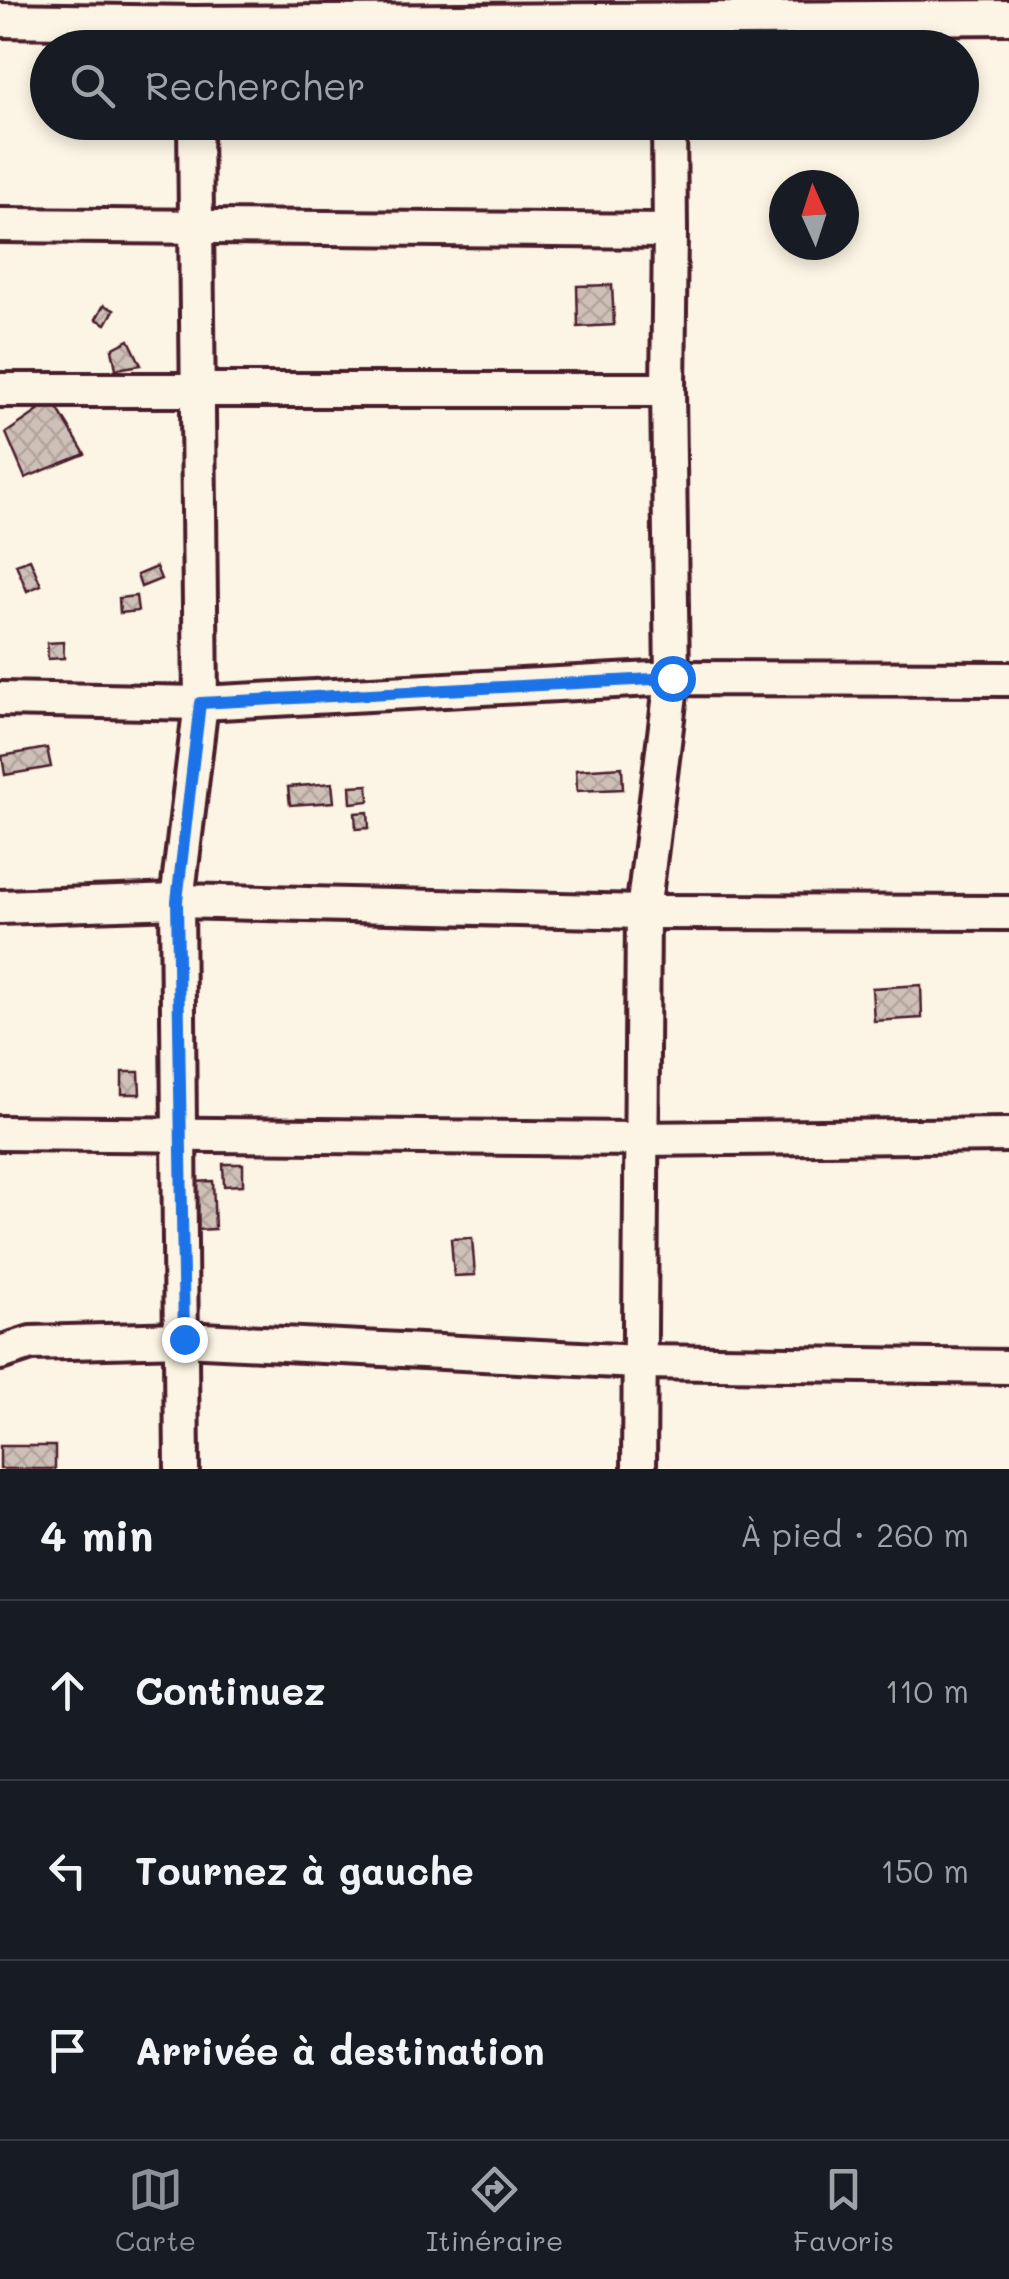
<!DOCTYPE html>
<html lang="fr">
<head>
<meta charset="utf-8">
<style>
  :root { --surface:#171b24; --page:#242831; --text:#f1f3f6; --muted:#9ea1a6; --line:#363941; --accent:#8c9099 }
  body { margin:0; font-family:Mali,sans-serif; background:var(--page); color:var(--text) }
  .compass { position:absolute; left:769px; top:170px; width:90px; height:90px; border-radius:50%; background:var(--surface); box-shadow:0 5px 15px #0003; rotate:357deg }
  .stop { position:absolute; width:30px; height:30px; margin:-22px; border:8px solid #1a73e8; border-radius:50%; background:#fff }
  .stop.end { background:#1a73e8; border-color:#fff; box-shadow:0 2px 10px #0008 }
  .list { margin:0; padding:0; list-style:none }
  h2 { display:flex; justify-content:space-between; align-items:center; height:130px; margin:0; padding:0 40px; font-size:42px }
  h2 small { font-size:32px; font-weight:400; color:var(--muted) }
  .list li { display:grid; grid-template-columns:65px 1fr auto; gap:30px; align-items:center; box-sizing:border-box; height:180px; padding:0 40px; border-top:2px solid var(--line) }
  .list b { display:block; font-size:38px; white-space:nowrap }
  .list em { font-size:32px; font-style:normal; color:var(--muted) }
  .icon { flex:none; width:55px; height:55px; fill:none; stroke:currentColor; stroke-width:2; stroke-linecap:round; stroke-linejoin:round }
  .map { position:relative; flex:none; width:1009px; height:1469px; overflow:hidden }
  .search { position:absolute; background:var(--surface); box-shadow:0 5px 15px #0003; left:30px; right:30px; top:30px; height:110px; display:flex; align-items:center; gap:25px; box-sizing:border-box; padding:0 35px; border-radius:55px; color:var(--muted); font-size:38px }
  .sheet { height:670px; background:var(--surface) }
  nav { display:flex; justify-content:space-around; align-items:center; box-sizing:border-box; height:140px; border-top:2px solid var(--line); background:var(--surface); font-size:28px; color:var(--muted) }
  nav a { display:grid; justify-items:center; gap:5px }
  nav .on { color:var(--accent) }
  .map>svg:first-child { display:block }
  .building { fill:url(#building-cross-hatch); stroke:#4a1f2b; stroke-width:2.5 }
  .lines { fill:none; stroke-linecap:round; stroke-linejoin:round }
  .minor-casing { stroke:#4a1f2b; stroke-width:40 }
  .minor { stroke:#fcf5e5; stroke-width:32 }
  .route { stroke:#1a73e8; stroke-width:12 }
</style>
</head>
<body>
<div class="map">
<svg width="1009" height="1469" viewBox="0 0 1009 1469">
  <defs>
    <pattern id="building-cross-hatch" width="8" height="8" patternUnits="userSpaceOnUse" patternTransform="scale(2.5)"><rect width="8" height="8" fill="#cfc0b7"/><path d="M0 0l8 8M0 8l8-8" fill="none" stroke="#b3a59e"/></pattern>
  </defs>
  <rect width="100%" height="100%" fill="#fcf5e5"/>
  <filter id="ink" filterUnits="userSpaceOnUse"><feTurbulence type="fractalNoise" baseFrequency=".01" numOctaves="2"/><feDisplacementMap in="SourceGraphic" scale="20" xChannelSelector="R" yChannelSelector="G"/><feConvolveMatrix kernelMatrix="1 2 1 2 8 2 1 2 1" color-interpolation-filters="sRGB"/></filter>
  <g filter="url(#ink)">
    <g class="building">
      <path d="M612,285L614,325L578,327L577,286Z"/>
      <path d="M104,305L114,310L106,324L96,319Z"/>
      <path d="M129,340L141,365L116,369L112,349Z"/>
      <path d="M53,401L85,454L25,478L6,433Z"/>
      <path d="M30,559L41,585L27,591L16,564Z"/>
      <path d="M156,567L161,579L141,587L137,575Z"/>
      <path d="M136,596L138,611L120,613L119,598Z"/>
      <path d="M63,642L64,658L48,659L47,643Z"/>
      <path d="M47,748L51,767L5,775L2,756Z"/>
      <path d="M622,767L623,789L577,791L576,770Z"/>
      <path d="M332,783L334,802L290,805L288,787Z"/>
      <path d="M368,785L369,801L351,803L350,786Z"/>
      <path d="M368,812L369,828L356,829L355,813Z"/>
      <path d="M921,985L922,1018L874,1021L872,988Z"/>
      <path d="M122,1072H139L140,1094H122Z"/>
      <path d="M223,1164H243V1185L224,1186Z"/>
      <path d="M213,1181L215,1229L196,1230L193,1182Z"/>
      <path d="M472,1238L475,1275L454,1276L451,1239Z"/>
      <rect x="0" y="1446" width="55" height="23"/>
    </g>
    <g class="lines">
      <g class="minor-casing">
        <g id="minor">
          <path d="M0,20L194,23L1009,17"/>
          <path d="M0,225L670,231L669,122"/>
          <path d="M0,390H668L672,678L643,912L639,1469"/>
          <path d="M668,390L670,231"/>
          <path d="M0,699L201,703L672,678L1009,679"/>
          <path d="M0,907L177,901L643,912L1009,913"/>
          <path d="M0,1133L639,1139L1009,1135"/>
          <path d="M0,1353L31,1343L183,1339L638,1362L1009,1367"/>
          <path d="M182,1469L177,901L201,703L195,122"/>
        </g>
      </g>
      <use href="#minor" class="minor"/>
    </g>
  </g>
  <g class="lines" filter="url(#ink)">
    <path class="route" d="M184,1339L177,901L200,703L672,678"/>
  </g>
</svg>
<svg class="compass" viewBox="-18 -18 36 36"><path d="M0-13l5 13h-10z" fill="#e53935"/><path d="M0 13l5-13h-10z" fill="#9ea1a6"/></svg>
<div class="stop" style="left:672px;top:678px"></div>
<div class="stop end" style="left:184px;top:1339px"></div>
<div class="search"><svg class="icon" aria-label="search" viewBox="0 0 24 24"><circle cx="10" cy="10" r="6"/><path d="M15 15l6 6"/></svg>Rechercher</div>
</div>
<section class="sheet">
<h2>4 min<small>À pied · 260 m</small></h2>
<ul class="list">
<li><svg class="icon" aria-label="ahead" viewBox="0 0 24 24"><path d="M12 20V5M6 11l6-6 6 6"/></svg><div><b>Continuez</b></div><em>110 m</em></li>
<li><svg class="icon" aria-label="left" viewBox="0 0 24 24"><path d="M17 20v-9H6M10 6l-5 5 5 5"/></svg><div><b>Tournez à gauche</b></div><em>150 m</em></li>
<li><svg class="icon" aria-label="arrive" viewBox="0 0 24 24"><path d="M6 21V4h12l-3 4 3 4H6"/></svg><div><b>Arrivée à destination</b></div></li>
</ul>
</section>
<nav>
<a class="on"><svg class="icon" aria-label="map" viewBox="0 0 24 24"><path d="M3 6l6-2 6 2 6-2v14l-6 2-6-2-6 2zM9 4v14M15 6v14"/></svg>Carte</a>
<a><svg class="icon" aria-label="directions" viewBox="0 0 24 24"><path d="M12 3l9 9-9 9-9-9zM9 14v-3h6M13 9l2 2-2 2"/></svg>Itinéraire</a>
<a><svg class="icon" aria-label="saved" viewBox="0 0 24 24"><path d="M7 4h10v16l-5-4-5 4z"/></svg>Favoris</a>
</nav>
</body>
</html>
